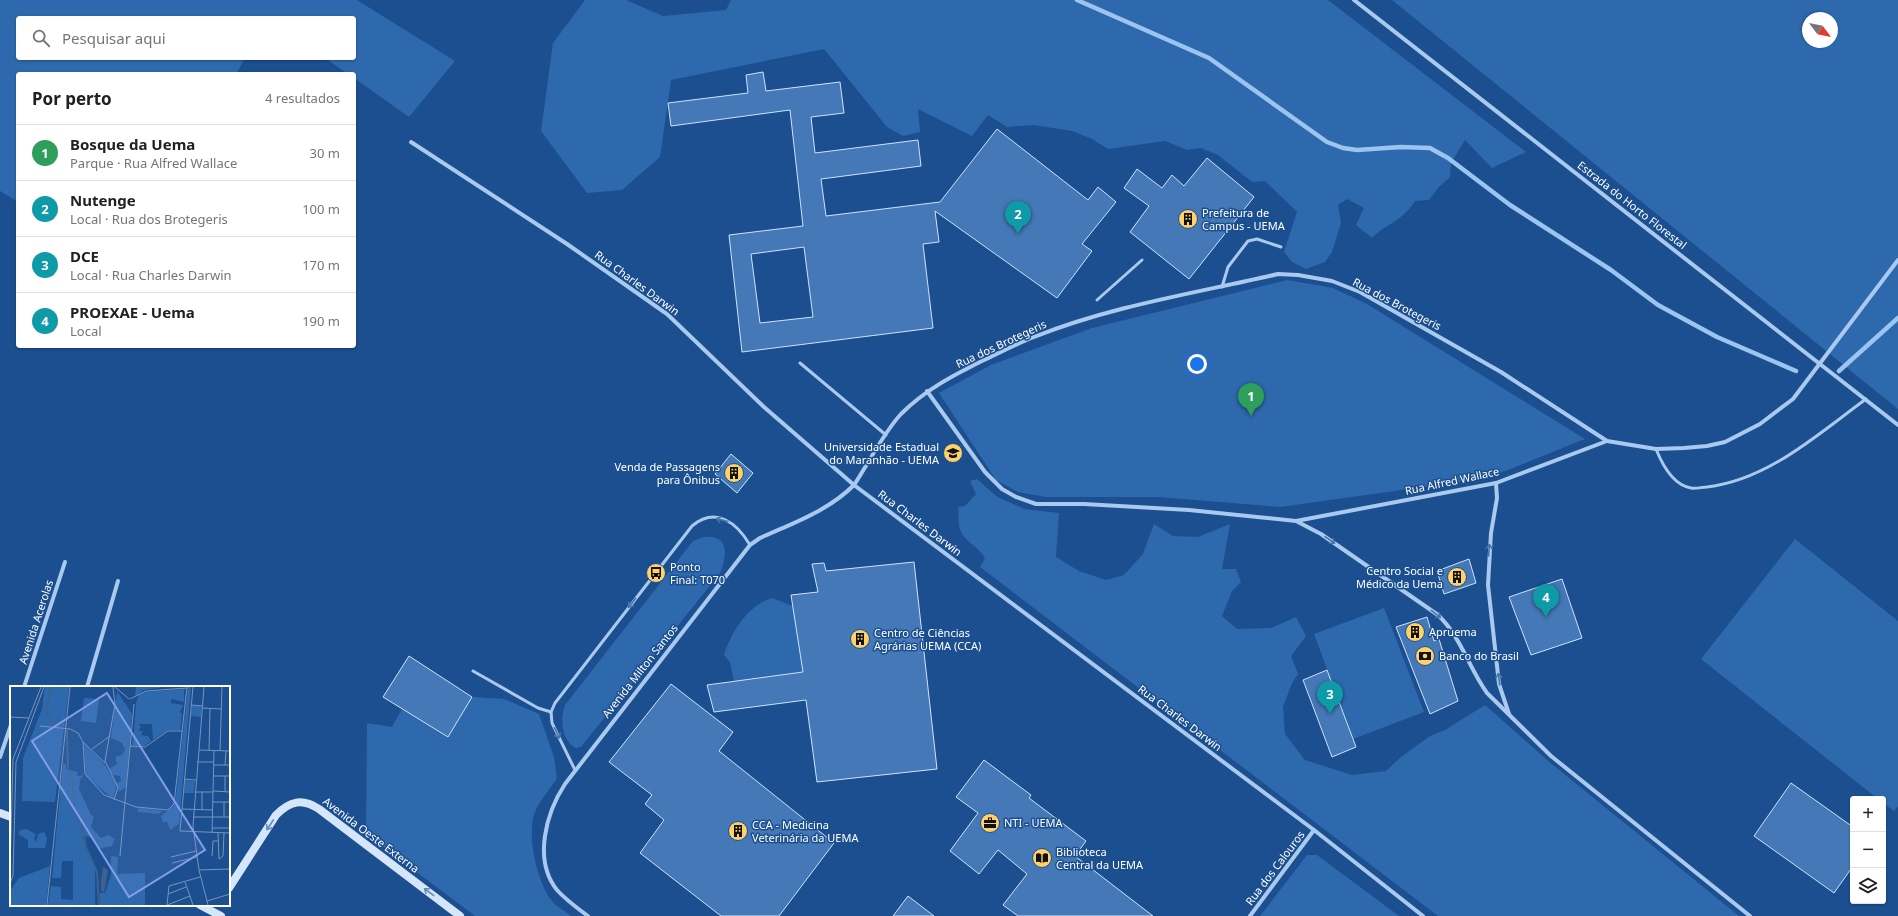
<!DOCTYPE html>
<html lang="pt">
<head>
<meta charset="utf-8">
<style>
  :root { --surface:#fff; --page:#f2f2f2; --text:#202124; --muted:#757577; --line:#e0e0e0; --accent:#847042 }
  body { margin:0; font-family:"Noto Sans",sans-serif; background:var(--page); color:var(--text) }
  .controls { position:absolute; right:12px; bottom:12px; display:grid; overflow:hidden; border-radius:4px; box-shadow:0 1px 3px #0004 }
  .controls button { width:36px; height:36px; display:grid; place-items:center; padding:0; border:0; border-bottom:1px solid var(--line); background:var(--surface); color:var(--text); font:20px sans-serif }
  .compass { position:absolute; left:1802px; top:12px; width:36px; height:36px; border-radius:50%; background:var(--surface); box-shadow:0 1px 3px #0004; rotate:122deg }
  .you { position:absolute; left:1197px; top:364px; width:14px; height:14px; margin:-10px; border:3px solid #fff; border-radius:50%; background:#1a73e8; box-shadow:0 0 0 6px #1a73e833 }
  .badge { display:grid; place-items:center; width:26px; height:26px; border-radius:50%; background:var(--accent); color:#fff; font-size:13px; font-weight:700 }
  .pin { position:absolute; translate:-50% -33px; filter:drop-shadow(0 1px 2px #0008) }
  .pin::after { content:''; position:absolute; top:21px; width:14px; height:12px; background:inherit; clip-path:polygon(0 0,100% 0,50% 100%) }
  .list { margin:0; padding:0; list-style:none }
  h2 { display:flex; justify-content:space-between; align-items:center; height:52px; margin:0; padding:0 16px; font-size:17px }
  h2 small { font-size:13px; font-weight:400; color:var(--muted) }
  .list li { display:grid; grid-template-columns:26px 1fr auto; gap:12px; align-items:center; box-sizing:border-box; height:56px; padding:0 16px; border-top:1px solid var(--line) }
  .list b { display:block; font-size:15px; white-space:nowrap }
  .list p { margin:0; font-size:13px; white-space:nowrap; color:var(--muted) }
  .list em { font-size:13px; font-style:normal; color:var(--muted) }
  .icon { flex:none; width:22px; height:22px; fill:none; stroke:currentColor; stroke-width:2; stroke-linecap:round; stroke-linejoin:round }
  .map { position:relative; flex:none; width:1898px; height:916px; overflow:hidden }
  .search { position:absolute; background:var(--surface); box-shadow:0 1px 3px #0004; left:16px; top:16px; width:340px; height:44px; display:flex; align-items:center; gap:10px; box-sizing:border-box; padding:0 14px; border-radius:4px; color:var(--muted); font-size:15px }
  .panel { position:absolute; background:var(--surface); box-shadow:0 1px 3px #0004; left:16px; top:72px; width:340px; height:276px; border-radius:4px }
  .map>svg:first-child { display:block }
  .green { fill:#2e69ad; fill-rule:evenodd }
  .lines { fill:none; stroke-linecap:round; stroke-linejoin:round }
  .stream { stroke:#9cc4f0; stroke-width:4.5 }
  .building { fill:#4478b7; stroke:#cfe3fa; fill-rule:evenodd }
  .lane { stroke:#a9c9ee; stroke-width:3 }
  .street { stroke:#a9c9ee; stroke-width:4 }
  .secondary { stroke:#d6e6fa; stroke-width:8 }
  .oneway { stroke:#4674ac }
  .oneway2 { stroke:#668bba }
  .labels { text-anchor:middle; stroke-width:3; stroke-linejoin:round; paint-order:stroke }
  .street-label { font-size:11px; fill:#fff; stroke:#1b4f8f }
  .poi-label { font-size:11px; fill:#fff; stroke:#1b4f8f; text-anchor:start }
  .inset-river { fill:none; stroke:#3c6290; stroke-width:2 }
  .inset-road { fill:none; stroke:#7695bc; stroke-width:1 }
  .view { fill:#839eea; fill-opacity:0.15; stroke:#839eea; stroke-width:2 }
  .inset-edge { fill:none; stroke:#fff; stroke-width:2 }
</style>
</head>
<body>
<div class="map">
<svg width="1898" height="916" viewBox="0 0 1898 916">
  <rect width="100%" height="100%" fill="#1b4f8f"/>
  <g class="green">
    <path d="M0,0H357L455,61L409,117L354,78V74H348L325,58H354V18H18V58H245L236,74H18V202L0,191Z"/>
    <path d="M585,0H626L663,16L726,10L731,0H1328L1526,152L1492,168L1465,140L1451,163L1450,177L1438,188L1429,200L1415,201C1403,221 1387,223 1372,238L1356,225L1364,208L1347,199L1338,205L1341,223L1332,252L1325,262L1306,269L1292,262L1284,252L1297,212L1265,181L1252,182L1218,155L1201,148L1187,150L1165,141L1108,149L1092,139L1072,131L1034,125L1007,127L988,115L972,136L918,109L920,132L903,136L887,127L824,49L671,80L660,157L622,190L587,193L541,131L553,43Z"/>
    <path d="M1392,0H1898V409ZM1808,18H1832V42H1808Z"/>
    <path d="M1287,280L1333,288L1367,304L1585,439L1508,470L1481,479L1280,507L1157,497H1046L1018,492L996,480L939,393L991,365L1092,328Z"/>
    <path d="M977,479L996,496L1024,509L1059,513L1056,557L1079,571L1106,580L1124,575L1143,554L1154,524L1173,536L1198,537L1230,524L1222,569H1236L1241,582L1232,591L1222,616L1237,629L1271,628L1296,617L1306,636L1291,656L1298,674L1292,683L1283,707L1285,734L1305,760L1352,775L1386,771L1401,757L1430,736L1445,730L1485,705L1547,760L1739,916H1438L980,567L985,558C979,547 965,542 960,530C958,524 959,514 958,507L965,506L976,494L970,481Z"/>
    <path d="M704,537C730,535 727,556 720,573L581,747L576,748C561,741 560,718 565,705L693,541Z"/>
    <path d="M1795,539L1898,621V806L1894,811L1883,803V799H1878L1701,659Z"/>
    <path d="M772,598L793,606L803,672L734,681L730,662L724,655C731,632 748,605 772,598Z"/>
    <path d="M1384,608L1424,712L1353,739L1314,634Z"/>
    <path d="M472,697L504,699L539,714L554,757L557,778C550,789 540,800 535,812C526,833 537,883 552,901C557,907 565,911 571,916H475L366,834L367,723L392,727L402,709L448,737Z"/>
    <path d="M1307,855H1317L1399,916H1260Z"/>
  </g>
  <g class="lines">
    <g class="stream">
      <path d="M1077,0L1209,58L1327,142L1343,148L1357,150L1401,147L1430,148L1448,158L1510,205L1611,270L1658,305L1717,337L1796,371"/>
      <path d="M1839,371L1898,318"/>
    </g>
  </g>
  <g class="building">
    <path d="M763,72L766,91L840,82L844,113L811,117L815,153L918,140L921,166L821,179L826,216L940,202L997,129L1088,200L1098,187L1116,202L1082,244L1092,251L1057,298L935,211L939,242L923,244L933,328L742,352L729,235L803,226L790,110L671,126L668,103L748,93L746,75ZM804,247L813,317L760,323L751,254Z"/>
    <path d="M1207,158L1254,197L1189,279L1130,232L1149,206L1124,188L1137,169L1162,188L1172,175L1184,186Z"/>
    <path d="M731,454L753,473L737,493L715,474Z"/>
    <path d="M1469,559L1476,583L1444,594L1437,571Z"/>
    <path d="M914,562L937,769L817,782L806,700L714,712L707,685L803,672L791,595L818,592L812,564L824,563L826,571Z"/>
    <path d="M1562,579L1582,638L1531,655L1509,597Z"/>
    <path d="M1427,617L1434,641L1439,639L1458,701L1430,714L1396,627Z"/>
    <path d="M409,656L472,697L448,737L383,697Z"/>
    <path d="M1327,670L1356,747L1332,757L1303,680Z"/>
    <path d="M671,684L733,732L719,751L834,843L779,916H721L640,853L664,820L645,804L652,795L609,762Z"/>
    <path d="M984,760L1031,795L1029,798L1086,841L1075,856L1153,916H1018L1003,905L1027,874L998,850L979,874L950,851L978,813L956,797Z"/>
    <path d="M1791,783L1853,827V866L1834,893L1754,836Z"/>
    <path d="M908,896L934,916H893Z"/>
  </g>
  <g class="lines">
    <g class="lane">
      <path d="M1222,287L1228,267L1248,241L1257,239L1281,247"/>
      <path d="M1097,300L1142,260"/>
      <path d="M800,363L886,435"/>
      <path d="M1656,449C1662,464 1673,485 1691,488C1696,489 1702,487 1707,487C1768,480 1818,434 1866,399"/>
      <path d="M473,671L538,708L551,712"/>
      <path d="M575,770L552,723L551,712L555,703L692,526C716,506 737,523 750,545"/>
    </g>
    <g class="street">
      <path d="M1354,0L1898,425"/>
      <path d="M411,142L567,244L667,314L764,407L854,485L1314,830L1423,916"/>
      <path d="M927,391L985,472L1002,489L1016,497L1036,504H1084L1189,510L1296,521L1321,534L1438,615C1461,637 1469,668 1487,693L1551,756L1750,916"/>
      <path d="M1496,483L1497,498L1491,533L1488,585L1499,684L1509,714"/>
      <path d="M1296,521L1496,483L1607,441"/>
      <path d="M24,687L65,562"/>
      <path d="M87,687L118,581"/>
      <path d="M0,757L11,725"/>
      <path d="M588,916C577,908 566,900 557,890C533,860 546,813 565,784L750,545L760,538C793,523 828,511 854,485C868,464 884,432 901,414C925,390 952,376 982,361C999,353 1016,344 1034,337C1111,306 1196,293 1278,274L1298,275L1332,281L1360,292L1501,372L1607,441L1656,449L1684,448L1707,446L1725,442L1760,424L1793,399L1898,260"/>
      <path d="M1250,916L1314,830"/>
    </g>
    <g class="secondary">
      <path d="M0,813L11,817"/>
      <path d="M229,888L276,815C290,801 302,798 319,809L460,916"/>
      <path d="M200,905L221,916"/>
    </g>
  </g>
  <defs><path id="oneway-shaft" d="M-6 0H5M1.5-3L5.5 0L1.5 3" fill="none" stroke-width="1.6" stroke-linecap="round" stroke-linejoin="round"/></defs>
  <g class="oneway">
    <use href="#oneway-shaft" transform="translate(722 520) rotate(-165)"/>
    <use href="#oneway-shaft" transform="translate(1330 540) rotate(35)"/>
    <use href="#oneway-shaft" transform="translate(1489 550) rotate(-86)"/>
    <use href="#oneway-shaft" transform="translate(632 603) rotate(128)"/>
    <use href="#oneway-shaft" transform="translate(1436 614) rotate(38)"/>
    <use href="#oneway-shaft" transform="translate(1499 679) rotate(-97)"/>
    <use href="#oneway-shaft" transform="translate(557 733) rotate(64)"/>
  </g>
  <g class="oneway2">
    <use href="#oneway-shaft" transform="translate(270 825) rotate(123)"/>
    <use href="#oneway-shaft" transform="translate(429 892) rotate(-143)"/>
  </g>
  <defs>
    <g id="building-disc" transform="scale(1)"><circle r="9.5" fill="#ffd166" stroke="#1b4f8f"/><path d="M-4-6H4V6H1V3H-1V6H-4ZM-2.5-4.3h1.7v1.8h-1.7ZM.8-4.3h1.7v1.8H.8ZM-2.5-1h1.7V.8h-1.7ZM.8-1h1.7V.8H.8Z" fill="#111"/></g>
    <g id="university-disc" transform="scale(1)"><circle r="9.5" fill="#ffd166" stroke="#1b4f8f"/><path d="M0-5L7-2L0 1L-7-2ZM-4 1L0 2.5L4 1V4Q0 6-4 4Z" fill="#111"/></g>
    <g id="bus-disc" transform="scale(1)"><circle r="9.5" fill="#ffd166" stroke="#1b4f8f"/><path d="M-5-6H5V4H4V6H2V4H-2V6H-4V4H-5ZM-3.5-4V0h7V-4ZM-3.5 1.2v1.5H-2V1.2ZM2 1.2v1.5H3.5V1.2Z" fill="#111"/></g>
    <g id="bank-disc" transform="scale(1)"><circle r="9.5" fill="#ffd166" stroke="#1b4f8f"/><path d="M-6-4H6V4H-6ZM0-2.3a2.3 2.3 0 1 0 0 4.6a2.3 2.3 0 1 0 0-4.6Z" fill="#111"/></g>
    <g id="office-disc" transform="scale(1)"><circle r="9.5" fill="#ffd166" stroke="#1b4f8f"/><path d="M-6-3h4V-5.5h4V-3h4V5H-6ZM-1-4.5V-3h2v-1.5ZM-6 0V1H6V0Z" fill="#111"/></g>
    <g id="library-disc" transform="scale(1)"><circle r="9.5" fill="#ffd166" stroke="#1b4f8f"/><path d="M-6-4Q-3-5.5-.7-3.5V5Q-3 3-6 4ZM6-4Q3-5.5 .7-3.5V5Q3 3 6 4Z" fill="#111"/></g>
  </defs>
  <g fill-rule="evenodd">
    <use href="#building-disc" x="1188" y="219"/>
    <use href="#university-disc" x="953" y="453"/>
    <use href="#building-disc" x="734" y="473"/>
    <use href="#bus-disc" x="656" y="573"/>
    <use href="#building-disc" x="1457" y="577"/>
    <use href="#building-disc" x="1415" y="632"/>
    <use href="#building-disc" x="860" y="639"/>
    <use href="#bank-disc" x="1425" y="656"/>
    <use href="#office-disc" x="990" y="823"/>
    <use href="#building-disc" x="738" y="831"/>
    <use href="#library-disc" x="1042" y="858"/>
  </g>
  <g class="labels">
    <g class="street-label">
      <text transform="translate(1632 205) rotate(38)" y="4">Estrada do Horto Florestal</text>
      <text transform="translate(637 283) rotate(36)" y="4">Rua Charles Darwin</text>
      <text transform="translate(1397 304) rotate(28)" y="4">Rua dos Brotegeris</text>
      <text transform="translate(1001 344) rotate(-25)" y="4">Rua dos Brotegeris</text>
      <text transform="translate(1452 481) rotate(-12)" y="4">Rua Alfred Wallace</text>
      <text transform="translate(920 523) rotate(37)" y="4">Rua Charles Darwin</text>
      <text transform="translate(36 622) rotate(-72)" y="4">Avenida Acerolas</text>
      <text transform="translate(640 671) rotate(-52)" y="4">Avenida Milton Santos</text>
      <text transform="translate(1180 718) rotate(37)" y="4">Rua Charles Darwin</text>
      <text transform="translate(371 835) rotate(37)" y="4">Avenida Oeste Externa</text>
      <text transform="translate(1275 868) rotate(-53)" y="4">Rua dos Calouros</text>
    </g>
    <g class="poi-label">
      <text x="1202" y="217">Prefeitura de<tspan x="1202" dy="13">Campus - UEMA</tspan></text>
      <text x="939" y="451" text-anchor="end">Universidade Estadual<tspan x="939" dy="13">do Maranhão - UEMA</tspan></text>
      <text x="720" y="471" text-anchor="end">Venda de Passagens<tspan x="720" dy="13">para Ônibus</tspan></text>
      <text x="670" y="571">Ponto<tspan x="670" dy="13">Final: T070</tspan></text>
      <text x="1443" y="575" text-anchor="end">Centro Social e<tspan x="1443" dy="13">Médico da Uema</tspan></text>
      <text x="1429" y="636">Apruema</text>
      <text x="874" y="637">Centro de Ciências<tspan x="874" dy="13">Agrárias UEMA (CCA)</tspan></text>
      <text x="1439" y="660">Banco do Brasil</text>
      <text x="1004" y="827">NTI - UEMA</text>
      <text x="752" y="829">CCA - Medicina<tspan x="752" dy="13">Veterinária da UEMA</tspan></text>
      <text x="1056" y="856">Biblioteca<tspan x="1056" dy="13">Central da UEMA</tspan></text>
    </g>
  </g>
  <g transform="translate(10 686)">
    <rect width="220" height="220" fill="#1b4f8f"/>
    <path d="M35,1H59L45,116L12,115L13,72L32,23ZM126,1H154L133,4L125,11ZM178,1H181L169,138L160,144L157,136H153L151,130L165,119ZM174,3V16L161,13V17L173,19L170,26L172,28L170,44H158L143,54L142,38H128L131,40L129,45H133L131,49L138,50L141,55L134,60L123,59L126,17L129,9L134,6ZM107,5L122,28L116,101L109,106L107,97L111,95L110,90L103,89L99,83L107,78L105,71L112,69L115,64L112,57L101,52ZM74,12L89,13L86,37L71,35ZM182,20H191V31L181,30ZM74,58L95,79L107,99L103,113L76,90ZM53,77L56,79V83L68,86L67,90L74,89L70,93L69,103L81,129L84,130L81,141L91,152L98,149L105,153L102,160L88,163L83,151L72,150L85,182V219H38L41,200L51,201V213L63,214V175H52L51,192H42ZM175,94L185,95L184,107H174ZM130,122L151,125L152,126L148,128L128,126L127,124ZM16,143L26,148L24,153L26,156L28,148L34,146L37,152L35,162H18V154L8,148L10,144ZM101,170L108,171L107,188L135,187V219H90V207H95L101,189ZM40,180L36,219H0V205L9,192Z" fill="#2e69ad"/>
    <path d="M93,181L98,184L94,207L91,204V195Z" fill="#3c6290"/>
    <path class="inset-river" d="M42,1L37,18L38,31L46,38L55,40M57,44L58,86L63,94L64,124L72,138L76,162L87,186L89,219"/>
    <path class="inset-road" d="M103,1L105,18L95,75L108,101L104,114M105,1L119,13M183,1L170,145L220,147M194,1L183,140L189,184L198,219M120,13L136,5L177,2M181,19L193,20M192,22L211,23M0,31L19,32M30,40L60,43L68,47L73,56L75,88L94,109L126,121L158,124L164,118L177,1M73,56L95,77M120,60L135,61L158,45H172M82,63L100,50M189,64L220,65M199,65L200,23M210,65L212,1M187,76H204M204,79H220M215,79L216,65M203,90H220M174,93L186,94M203,105L220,106M215,105V90M185,106H203M203,116H220M214,116V131M172,123L203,124M192,124V106M183,131H220M202,142H220M202,147L204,65M208,147L209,173L213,170L214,147M110,170L124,18M202,170L203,155H208M161,171L186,165M162,177L187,171M189,184L220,183M0,186L3,73L31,1M175,196L183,219M0,198L3,189L6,76L34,1M158,208L176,201M197,215L220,208M37,219L60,1M157,219L159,200L190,191M157,219L180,210"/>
    <path class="view" d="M97,7L195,164L119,211L22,55Z"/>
    <rect width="220" height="220" class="inset-edge"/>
  </g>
</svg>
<div class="controls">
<button>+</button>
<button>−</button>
<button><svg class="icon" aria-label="layers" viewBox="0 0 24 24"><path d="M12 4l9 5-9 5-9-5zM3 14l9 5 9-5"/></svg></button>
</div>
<svg class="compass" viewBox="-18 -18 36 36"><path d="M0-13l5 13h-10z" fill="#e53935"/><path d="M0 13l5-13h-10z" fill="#757577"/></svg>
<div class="you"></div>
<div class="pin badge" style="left:1251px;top:416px;background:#2e9e5b">1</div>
<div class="pin badge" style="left:1018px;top:234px;background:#0f9aa8">2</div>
<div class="pin badge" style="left:1330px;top:714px;background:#0f9aa8">3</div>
<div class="pin badge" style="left:1546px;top:617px;background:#0f9aa8">4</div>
<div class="search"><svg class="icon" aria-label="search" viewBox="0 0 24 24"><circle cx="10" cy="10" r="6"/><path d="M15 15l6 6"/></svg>Pesquisar aqui</div>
<section class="panel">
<h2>Por perto<small>4 resultados</small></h2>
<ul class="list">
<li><span class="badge" style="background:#2e9e5b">1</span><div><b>Bosque da Uema</b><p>Parque · Rua Alfred Wallace</p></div><em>30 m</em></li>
<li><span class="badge" style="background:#0f9aa8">2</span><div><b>Nutenge</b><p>Local · Rua dos Brotegeris</p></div><em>100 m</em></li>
<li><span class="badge" style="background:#0f9aa8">3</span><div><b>DCE</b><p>Local · Rua Charles Darwin</p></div><em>170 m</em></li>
<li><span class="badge" style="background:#0f9aa8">4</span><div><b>PROEXAE - Uema</b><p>Local</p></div><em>190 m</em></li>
</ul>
</section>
</div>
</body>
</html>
